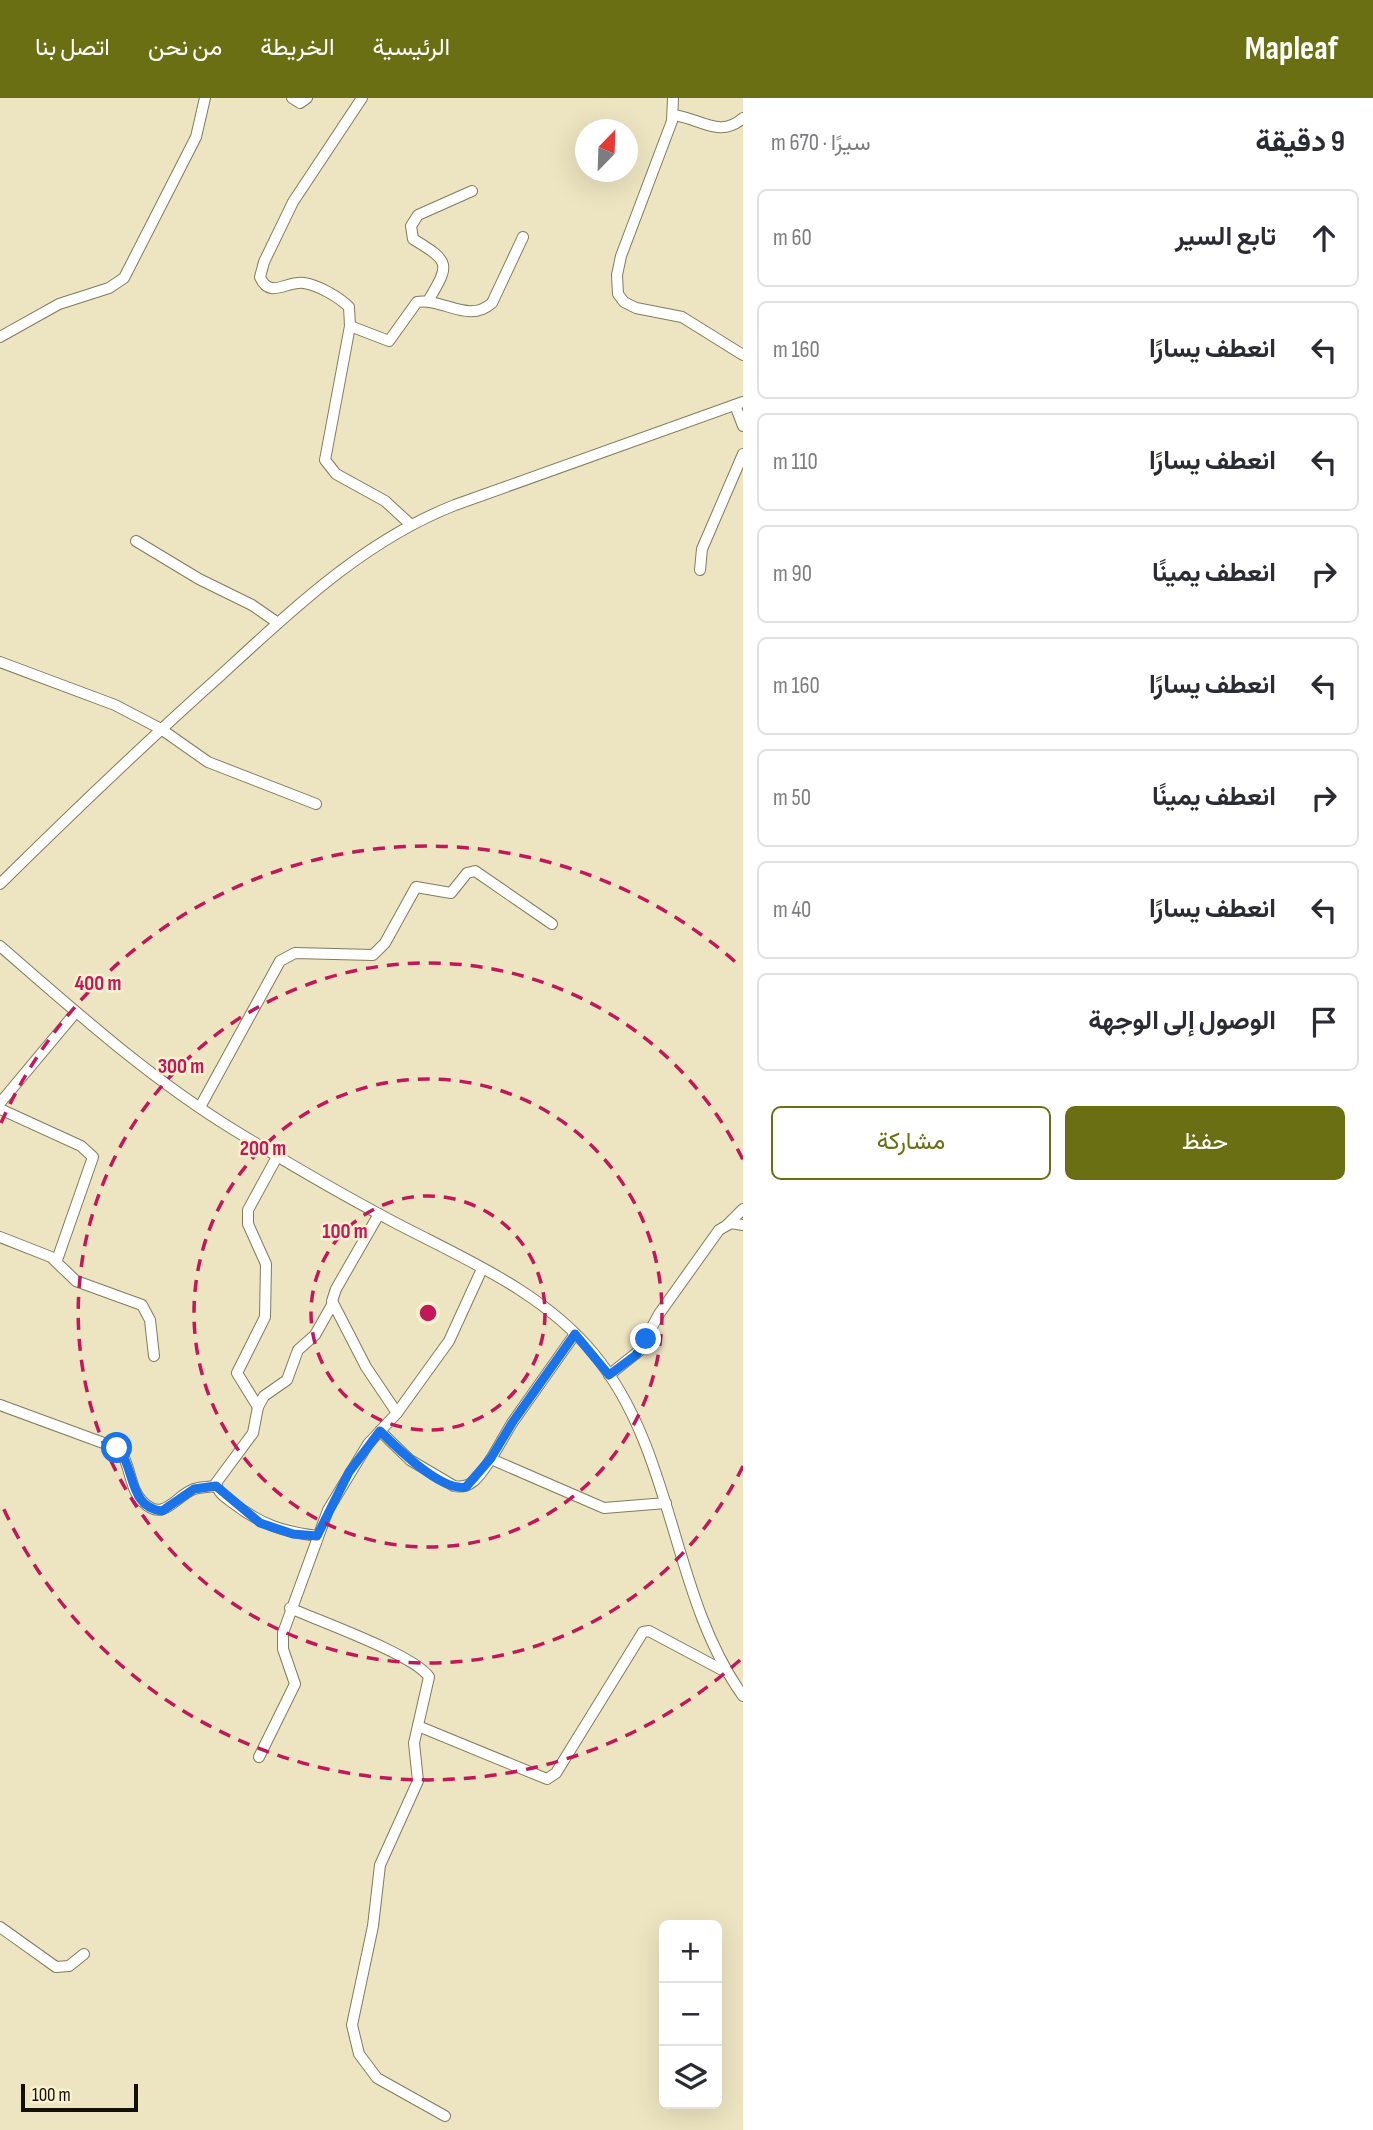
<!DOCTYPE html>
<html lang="ar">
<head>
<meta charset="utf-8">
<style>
  :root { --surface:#fff; --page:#f2f2f3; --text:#2b2b33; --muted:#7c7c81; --line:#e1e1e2; --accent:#6b6f14 }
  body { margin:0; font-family:"Sofia Sans Condensed",Vazirmatn,sans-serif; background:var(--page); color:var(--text); direction:rtl }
  .controls { position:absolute; right:21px; bottom:21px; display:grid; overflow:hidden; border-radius:10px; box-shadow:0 7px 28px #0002 }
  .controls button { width:63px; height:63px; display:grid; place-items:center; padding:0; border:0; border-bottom:2px solid var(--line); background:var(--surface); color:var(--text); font:35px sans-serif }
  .compass { position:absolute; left:575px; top:21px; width:63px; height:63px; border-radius:50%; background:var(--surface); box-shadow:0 7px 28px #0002; rotate:23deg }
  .scale { position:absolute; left:21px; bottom:18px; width:117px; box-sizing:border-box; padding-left:7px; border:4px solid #120f04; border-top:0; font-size:19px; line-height:24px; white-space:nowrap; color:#120f04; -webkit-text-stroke:5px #faf1ce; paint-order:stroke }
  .stop { position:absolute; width:21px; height:21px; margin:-16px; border:5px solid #1a73e8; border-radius:50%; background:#fff }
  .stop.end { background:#1a73e8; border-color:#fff; box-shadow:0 2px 7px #0008 }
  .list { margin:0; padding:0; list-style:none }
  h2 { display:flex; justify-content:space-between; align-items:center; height:91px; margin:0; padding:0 28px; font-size:30px }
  h2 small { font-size:23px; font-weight:400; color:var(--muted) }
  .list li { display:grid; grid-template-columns:46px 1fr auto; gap:21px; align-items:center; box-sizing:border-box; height:98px; margin:0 14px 14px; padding:0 14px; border:2px solid var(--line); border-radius:10px }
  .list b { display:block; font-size:26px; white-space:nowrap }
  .list em { font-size:23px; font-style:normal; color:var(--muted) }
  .actions { display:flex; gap:14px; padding:21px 28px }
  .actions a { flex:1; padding:16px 0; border:2px solid var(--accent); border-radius:10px; text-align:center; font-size:24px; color:var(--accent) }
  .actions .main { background:var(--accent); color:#fff }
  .icon { flex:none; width:38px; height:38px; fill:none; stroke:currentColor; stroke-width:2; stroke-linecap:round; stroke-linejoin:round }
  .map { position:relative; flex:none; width:743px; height:2032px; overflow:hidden; direction:ltr }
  header { display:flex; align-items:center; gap:42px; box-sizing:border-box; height:98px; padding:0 35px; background:var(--accent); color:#fff }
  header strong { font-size:33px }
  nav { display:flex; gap:38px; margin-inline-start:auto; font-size:24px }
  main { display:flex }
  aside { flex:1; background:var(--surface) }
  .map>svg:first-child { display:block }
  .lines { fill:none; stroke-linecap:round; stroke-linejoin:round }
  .minor-casing { stroke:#837b5b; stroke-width:12 }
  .minor { stroke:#fff; stroke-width:10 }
  .route { stroke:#1a73e8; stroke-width:9 }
  .ring { fill:none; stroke:#c2185b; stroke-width:3.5; stroke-dasharray:12 9 }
  .centre { fill:#c2185b; stroke:#faf1ce; stroke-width:3.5 }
  .ring-label { font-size:21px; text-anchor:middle; font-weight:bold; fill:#c2185b; stroke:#faf1ce; stroke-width:5; stroke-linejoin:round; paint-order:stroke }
</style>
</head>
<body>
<header>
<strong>Mapleaf</strong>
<nav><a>الرئيسية</a><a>الخريطة</a><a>من نحن</a><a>اتصل بنا</a></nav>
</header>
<main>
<aside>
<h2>9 دقيقة<small>سيرًا · 670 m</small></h2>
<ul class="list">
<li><svg class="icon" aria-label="ahead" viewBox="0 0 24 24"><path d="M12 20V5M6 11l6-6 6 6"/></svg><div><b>تابع السير</b></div><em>60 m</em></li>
<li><svg class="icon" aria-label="left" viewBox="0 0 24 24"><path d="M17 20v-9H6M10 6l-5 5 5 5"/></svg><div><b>انعطف يسارًا</b></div><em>160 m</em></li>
<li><svg class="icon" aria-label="left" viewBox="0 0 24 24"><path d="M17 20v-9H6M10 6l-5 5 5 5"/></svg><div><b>انعطف يسارًا</b></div><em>110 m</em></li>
<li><svg class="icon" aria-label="right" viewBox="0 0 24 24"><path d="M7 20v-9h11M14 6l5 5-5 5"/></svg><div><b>انعطف يمينًا</b></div><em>90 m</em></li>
<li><svg class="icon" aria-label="left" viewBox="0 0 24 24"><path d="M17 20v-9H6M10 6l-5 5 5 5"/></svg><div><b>انعطف يسارًا</b></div><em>160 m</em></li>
<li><svg class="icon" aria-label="right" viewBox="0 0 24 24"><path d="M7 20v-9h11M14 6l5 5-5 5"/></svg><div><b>انعطف يمينًا</b></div><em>50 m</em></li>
<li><svg class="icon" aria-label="left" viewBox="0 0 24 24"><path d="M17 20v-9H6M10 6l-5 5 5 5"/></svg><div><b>انعطف يسارًا</b></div><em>40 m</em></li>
<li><svg class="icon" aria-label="arrive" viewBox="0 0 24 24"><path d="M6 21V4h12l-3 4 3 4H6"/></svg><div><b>الوصول إلى الوجهة</b></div></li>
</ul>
<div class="actions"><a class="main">حفظ</a><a>مشاركة</a></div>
</aside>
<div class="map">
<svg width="743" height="2032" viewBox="0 0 743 2032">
  <rect width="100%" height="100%" fill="#ede4c1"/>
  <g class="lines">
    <g class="minor-casing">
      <g id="minor">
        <path d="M292,0L300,5L307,0"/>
        <path d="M362,0L293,104L264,164L260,179C270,202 287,182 304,185C318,187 339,199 349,209L350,228L325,362L336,376L385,403L410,426"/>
        <path d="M673,0L672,23L621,158L617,177L618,196L624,204L636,210L682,219L743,257"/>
        <path d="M673,17C700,20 720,41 743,20"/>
        <path d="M428,203C450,166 451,164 413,141L411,128L418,117L472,93"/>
        <path d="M350,228L389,243L417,204C444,200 468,226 492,205L523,139"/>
        <path d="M0,239L59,206L109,190L124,180L196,39L205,0"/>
        <path d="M735,307L743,328"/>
        <path d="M136,443L199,481L252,507L278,525"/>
        <path d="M700,472L702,451L743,356"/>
        <path d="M0,564L115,607L161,631L208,664L316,706"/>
        <path d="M0,786C72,715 145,645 220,578C292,512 363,443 455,407L743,304"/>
        <path d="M0,848C75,913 149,980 234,1032C286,1064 339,1095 392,1123C462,1160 543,1193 594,1256C676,1356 670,1496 743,1598"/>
        <path d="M0,1005L76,914"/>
        <path d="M200,1009L280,863L295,855L373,857L385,845L416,789L451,795L467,775L475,773L552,826"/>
        <path d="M0,1011L81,1048L93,1059L57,1162"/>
        <path d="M379,1116L336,1191L332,1203L366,1269L397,1315"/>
        <path d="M727,1127L743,1111"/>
        <path d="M0,1139L51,1159L76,1183L142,1207L150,1222L154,1258"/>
        <path d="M609,1277L639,1253L659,1216L719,1132L731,1125L743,1127"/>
        <path d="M0,1307L117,1350C132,1365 128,1390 143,1404C164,1425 175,1398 194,1391C201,1389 209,1389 216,1388"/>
        <path d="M258,1309L237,1275L265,1219L266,1166L248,1126V1112L278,1057"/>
        <path d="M380,1333L410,1362L454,1388C473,1392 482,1374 491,1361L604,1410L666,1405"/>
        <path d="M491,1361L512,1325L575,1236"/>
        <path d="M318,1438C283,1434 260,1426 233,1405C225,1399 218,1395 216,1385L253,1335L258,1309L264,1298L287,1282L298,1252L315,1237L332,1207"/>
        <path d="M290,1510C319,1523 415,1557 429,1579L414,1645L418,1683L380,1767L373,1828L352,1927L359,1956L377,1980L445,2018"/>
        <path d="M418,1628L547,1681L556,1675L643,1534L649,1533L726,1574"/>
        <path d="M259,1659L295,1586L283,1551V1535L328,1412L368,1346L397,1315L449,1243L482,1171"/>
        <path d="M0,1829L56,1869L69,1868L84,1856"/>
      </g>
    </g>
    <use href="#minor" class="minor"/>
  </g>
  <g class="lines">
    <path class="route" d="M117,1350C136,1369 128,1410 162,1413L194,1391L216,1388L260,1425L293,1436L317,1438L349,1374L380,1333C397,1350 441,1394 466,1389L491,1360L512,1325L575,1236L609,1277L636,1257L646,1241"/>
  </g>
  <g class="ring">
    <circle cx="428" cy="1215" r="117"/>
    <circle cx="428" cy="1215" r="234"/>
    <path d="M743 1368A350 350 0 1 1 743 1062"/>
    <path d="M740 1562A467 467 0 0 1 1 1405M1 1025A467 467 0 0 1 740 868"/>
  </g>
  <circle cx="428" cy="1215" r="10" class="centre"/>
  <g class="ring-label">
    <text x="98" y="892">400 m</text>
    <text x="181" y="975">300 m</text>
    <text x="263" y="1057">200 m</text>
    <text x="345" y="1140">100 m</text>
  </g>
</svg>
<div class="controls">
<button>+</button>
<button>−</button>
<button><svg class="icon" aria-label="layers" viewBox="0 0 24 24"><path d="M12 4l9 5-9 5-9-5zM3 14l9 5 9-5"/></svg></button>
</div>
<svg class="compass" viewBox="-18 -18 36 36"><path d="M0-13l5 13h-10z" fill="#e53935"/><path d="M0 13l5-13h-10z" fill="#7c7c81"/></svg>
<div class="scale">100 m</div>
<div class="stop" style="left:117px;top:1350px"></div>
<div class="stop end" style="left:646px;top:1241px"></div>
</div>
</main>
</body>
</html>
